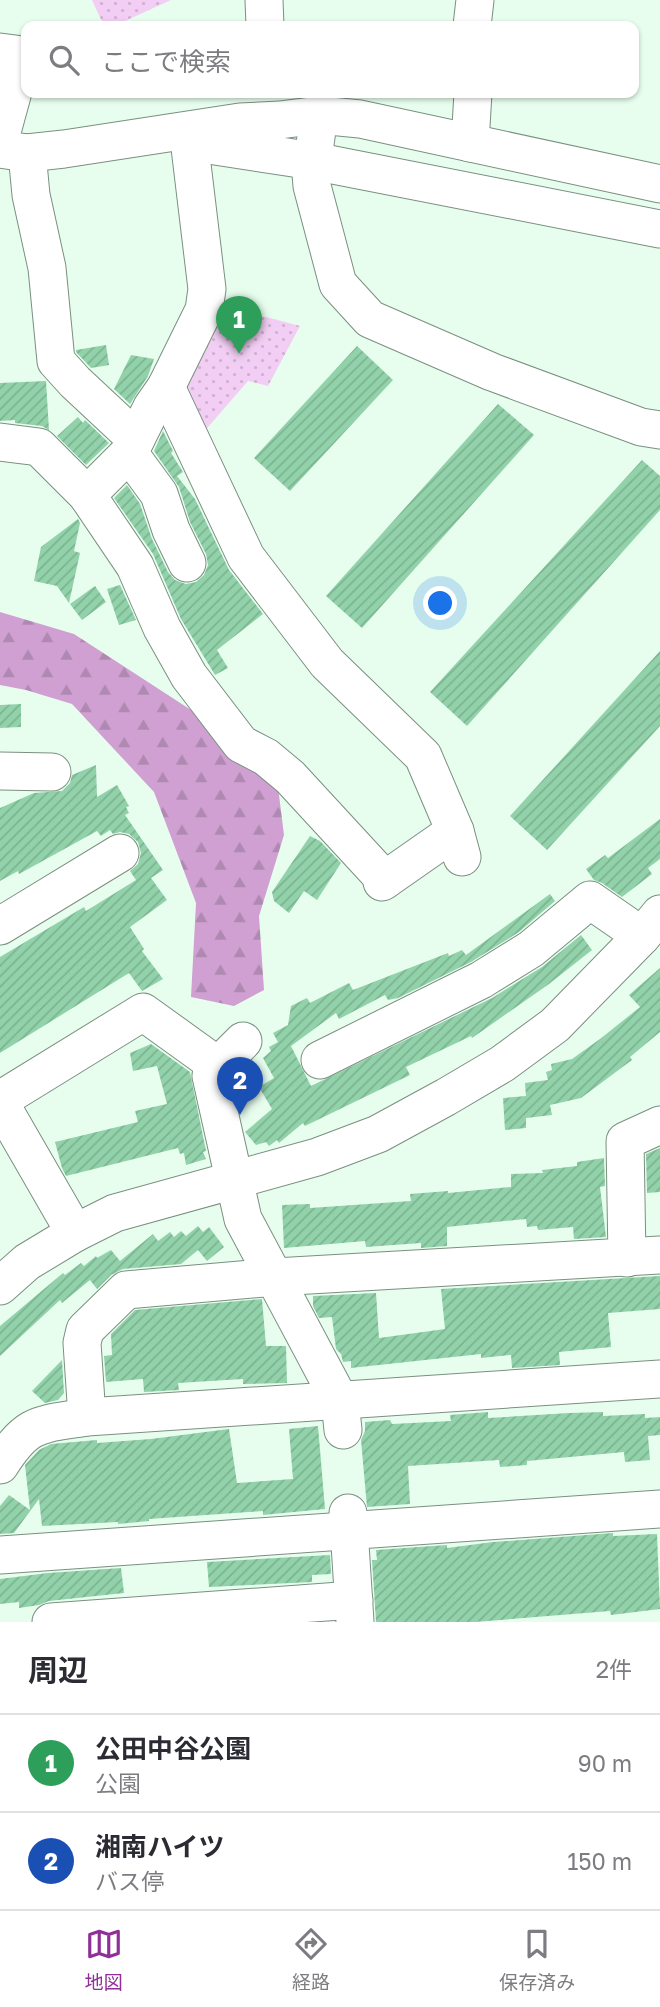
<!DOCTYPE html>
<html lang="ja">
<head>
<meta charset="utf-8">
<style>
  :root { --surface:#fff; --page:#f2f2f3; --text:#2b2b33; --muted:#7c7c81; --line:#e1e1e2; --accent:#8f2f97 }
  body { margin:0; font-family:"Golos Text","Noto Sans JP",sans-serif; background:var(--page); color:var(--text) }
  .you { position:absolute; left:441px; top:604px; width:24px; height:24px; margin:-18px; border:5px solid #fff; border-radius:50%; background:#1a73e8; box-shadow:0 0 0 10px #1a73e833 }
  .badge { display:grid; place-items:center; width:46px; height:46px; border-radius:50%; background:var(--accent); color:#fff; font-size:23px; font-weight:700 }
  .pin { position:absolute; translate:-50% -58px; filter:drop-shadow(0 2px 4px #0008) }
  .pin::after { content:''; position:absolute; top:37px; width:24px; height:21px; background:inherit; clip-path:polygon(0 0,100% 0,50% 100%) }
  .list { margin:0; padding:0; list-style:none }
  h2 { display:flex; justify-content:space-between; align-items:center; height:91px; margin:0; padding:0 28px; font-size:30px }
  h2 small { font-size:23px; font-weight:400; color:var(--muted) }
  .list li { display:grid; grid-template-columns:46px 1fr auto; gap:21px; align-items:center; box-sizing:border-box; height:98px; padding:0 28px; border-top:2px solid var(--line) }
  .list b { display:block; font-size:26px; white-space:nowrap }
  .list p { margin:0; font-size:23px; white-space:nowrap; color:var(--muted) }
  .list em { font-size:23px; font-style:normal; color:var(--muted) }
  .icon { flex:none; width:38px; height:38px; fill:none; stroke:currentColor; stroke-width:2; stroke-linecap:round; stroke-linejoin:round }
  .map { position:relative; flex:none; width:660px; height:1622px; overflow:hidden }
  .search { position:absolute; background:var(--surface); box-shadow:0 2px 5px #0004; left:21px; right:21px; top:21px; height:77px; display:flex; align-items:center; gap:18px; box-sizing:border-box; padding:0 24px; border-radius:14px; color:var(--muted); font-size:26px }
  .sheet { height:287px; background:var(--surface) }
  nav { display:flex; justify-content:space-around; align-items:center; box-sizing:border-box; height:98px; border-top:2px solid var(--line); background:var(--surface); font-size:19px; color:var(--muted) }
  nav a { display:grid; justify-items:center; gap:4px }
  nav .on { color:var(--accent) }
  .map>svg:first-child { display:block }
  .green { fill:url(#green-dots) }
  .forest { fill:url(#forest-firs) }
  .building { fill:url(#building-hatch) }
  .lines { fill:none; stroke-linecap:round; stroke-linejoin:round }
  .minor-casing { stroke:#7b8f81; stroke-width:39 }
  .minor { stroke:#fff; stroke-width:37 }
</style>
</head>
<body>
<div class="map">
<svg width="660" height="1622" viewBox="0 0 660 1622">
  <defs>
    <pattern id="green-dots" width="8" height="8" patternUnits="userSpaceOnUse" patternTransform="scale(1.75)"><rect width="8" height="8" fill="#f3cef4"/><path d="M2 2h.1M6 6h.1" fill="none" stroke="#cfb0d0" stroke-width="1.8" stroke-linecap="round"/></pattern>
    <pattern id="forest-firs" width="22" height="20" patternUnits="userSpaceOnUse" patternTransform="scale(1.75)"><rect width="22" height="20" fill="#cfa0d1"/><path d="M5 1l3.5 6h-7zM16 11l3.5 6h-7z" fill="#b089b2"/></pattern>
    <pattern id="building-hatch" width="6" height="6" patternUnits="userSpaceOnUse" patternTransform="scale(1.75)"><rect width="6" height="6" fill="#92d2aa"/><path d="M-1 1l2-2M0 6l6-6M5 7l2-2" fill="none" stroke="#7db391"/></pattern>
  </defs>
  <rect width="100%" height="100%" fill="#e7feef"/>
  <g class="green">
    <path d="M92,0H171L114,26H104Z"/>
    <path d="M216,314L266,317L300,326L268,386L248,381L202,434L177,382Z"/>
  </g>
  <path class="forest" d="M0,612L74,634L245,745L278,787L284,835L259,916L264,990L234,1006L191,997L196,903L154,792L72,704L26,690L0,685Z"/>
  <g class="building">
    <path d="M106,345L109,365L91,368L76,352V350Z"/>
    <path d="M357,346L393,380L290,491L254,458Z"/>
    <path d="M131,355L154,359L148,376L130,404L114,389Z"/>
    <path d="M46,381L49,430L42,426L15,423V420L0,421V383Z"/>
    <path d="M498,404L534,435L362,628L326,596Z"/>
    <path d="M78,417L83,423L85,420L109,443L86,465L57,436Z"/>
    <path d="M163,431L173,451L171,453L183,472L177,476L195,499L229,570L263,614L217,650L228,668L215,675L181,619L153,554L114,498L127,485L140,504L152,539L168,572L175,580L186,584L196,582L204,575L208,565L206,554L190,522L179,487L154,451Z"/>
    <path d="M642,460L660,476V510L467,726L430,692Z"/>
    <path d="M78,519L80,523L74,551L80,553L69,603L57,586L34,581L41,547Z"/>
    <path d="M120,585L136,620L119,625L107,589Z"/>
    <path d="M95,586L106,602L82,620L70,604Z"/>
    <path d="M660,651V726L547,850L510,816Z"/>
    <path d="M21,704V727L0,728V705Z"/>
    <path d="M96,765L97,797L117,785L129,806L126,807L129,813L125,815L163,870L151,878L167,900L130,927L144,949L142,951L163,979L142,991L129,973L0,1053V957L84,907L86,911L136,880L130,871L138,864L141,853L138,842L129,834L120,832L113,834L110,830L101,836L97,831L19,874L18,871L0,881V808L34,793L62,791L70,783L72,775Z"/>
    <path d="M660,819V859L648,868L652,874L622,897L602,883L594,880L586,869L605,855L608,858Z"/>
    <path d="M310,836L320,841L341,863L317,900L304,891L289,913L274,901L272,892Z"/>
    <path d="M550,894L555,901L519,932L471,962L398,998L388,1000L385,995L339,1019L336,1013L291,1046L311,1086L492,998L542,967L581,935L592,950L549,984L472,1038L471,1036L406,1067L410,1075L305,1126L303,1123L279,1143L277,1140L269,1146L266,1142L256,1145L245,1132L272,1109L259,1087L274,1078L263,1058L271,1051L269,1047L278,1042L273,1033L288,1025L291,1006L307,998L310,1003L349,983L353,990L448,953L449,956L462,950L466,955Z"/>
    <path d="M660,968V1032L630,1057L632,1060L581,1098L550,1105L552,1115L526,1118V1128L505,1130L503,1098L526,1096L525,1083L548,1080L546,1072L552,1070L551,1064L572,1059L600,1039L640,1007L629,995Z"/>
    <path d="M151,1044L190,1072L206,1151L203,1152L206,1159L186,1165L184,1153L180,1154L178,1148L66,1176L62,1168L55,1142L138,1122L135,1111L167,1104L157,1066L133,1071L130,1053Z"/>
    <path d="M660,1148V1192L647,1193L646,1154Z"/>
    <path d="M604,1158L605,1186L600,1187L606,1237L574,1239L573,1227L538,1230L537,1226L527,1227L526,1219L447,1227V1246L421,1248V1243L366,1247L365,1241L284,1248L282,1205L310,1204V1208L411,1201L410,1194L448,1191V1193L511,1187V1174L543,1173L542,1170L577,1166V1162Z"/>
    <path d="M198,1226L203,1232L209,1227L224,1247L207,1261L198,1250L181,1264L123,1269L111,1275L97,1289L90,1280L62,1303L60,1300L0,1356V1326L63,1273L65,1275L81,1263L84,1266L96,1256L97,1258L111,1250L120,1261L153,1234L158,1241L170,1232L174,1237L181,1231L186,1236Z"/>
    <path d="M660,1276V1309L608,1313L611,1347L559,1352L560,1365L512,1368L511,1355L481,1358V1354L351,1368V1361L343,1362L341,1354L336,1349L332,1317L319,1318L313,1306V1296L376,1293L379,1338L445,1329L441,1289Z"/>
    <path d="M262,1299L266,1346H286L287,1383L243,1384V1379L178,1383L179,1390L144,1392L143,1379L106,1382L104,1356L112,1355L111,1334L135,1310Z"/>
    <path d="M62,1360L64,1393L58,1400L45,1403L32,1391Z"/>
    <path d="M488,1412V1418L569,1413L603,1412V1416L645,1414V1418L660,1417V1435L648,1436L650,1460L625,1462L624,1452L527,1461V1465L500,1467L499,1460L408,1466L410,1504L367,1507L361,1440L365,1431V1422L390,1420L392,1424L451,1421L450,1415Z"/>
    <path d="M318,1426L325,1509L263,1515V1511L149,1519V1521L118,1524V1522L42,1526L39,1499L14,1533L0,1534V1506L9,1495L30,1510L25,1465L39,1450L51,1444L97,1440V1443L151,1439L229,1429L237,1483L293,1479L289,1429Z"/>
    <path d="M613,1533V1536L657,1534L660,1609L611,1615L610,1611L475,1622H376L372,1560H377L376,1550L447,1545V1548L493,1542Z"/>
    <path d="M330,1555L331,1574L312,1575V1582L209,1587L207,1562Z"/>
    <path d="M121,1568L124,1593L49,1601L39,1605L19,1608V1602L0,1604V1579L48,1573Z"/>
  </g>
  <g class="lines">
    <g class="minor-casing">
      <g id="minor">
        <path d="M264,0L265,26"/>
        <path d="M472,26L475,0"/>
        <path d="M0,52L23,55L0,139"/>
        <path d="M319,115L311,174L312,186L338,284L370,319L492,372L641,427L660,430"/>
        <path d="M189,142L313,161L660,229"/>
        <path d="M470,143L473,93"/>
        <path d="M0,149L27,153L64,149L240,122L280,120L319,115L360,119L660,184"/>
        <path d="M27,153L31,195L47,268L56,361L75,382L136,439"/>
        <path d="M166,387L246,557L327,663L423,756L455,831L462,857"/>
        <path d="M0,442L39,447L87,495L129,453L152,407L166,387L204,310L207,289L188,131"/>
        <path d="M129,453L159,494L171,530L187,563"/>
        <path d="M87,495L135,566L162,628L189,676L241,744L266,757L290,777L385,880"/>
        <path d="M0,771L52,772"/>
        <path d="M382,882L455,831"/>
        <path d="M0,926L120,853"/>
        <path d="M320,1060L481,980L531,949L590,900L642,936"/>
        <path d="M218,1066L243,1041"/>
        <path d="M0,1100L143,1012L218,1066L211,1076L243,1219L340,1401L343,1430"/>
        <path d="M0,1103L75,1233"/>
        <path d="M627,1258L625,1141L660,1125"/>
        <path d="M0,1286L27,1262L75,1233L115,1213L317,1157L378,1134L446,1097L502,1064L555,1025L642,936L660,914"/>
        <path d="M87,1417L82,1343L85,1330L126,1290L275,1277L660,1255"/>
        <path d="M0,1465C28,1421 39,1425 87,1417L660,1379"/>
        <path d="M348,1513L355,1622"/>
        <path d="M0,1555L660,1509"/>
        <path d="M51,1622L354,1600"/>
      </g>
    </g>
    <use href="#minor" class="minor"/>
  </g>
</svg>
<div class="you"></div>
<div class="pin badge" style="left:239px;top:354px;background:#2e9e5b">1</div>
<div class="pin badge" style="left:240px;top:1115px;background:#1a4fb4">2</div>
<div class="search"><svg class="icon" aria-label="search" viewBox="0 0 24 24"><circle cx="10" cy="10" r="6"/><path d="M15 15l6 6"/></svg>ここで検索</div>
</div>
<section class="sheet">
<h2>周辺<small>2件</small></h2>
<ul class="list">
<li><span class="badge" style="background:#2e9e5b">1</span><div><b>公田中谷公園</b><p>公園</p></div><em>90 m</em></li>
<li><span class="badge" style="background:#1a4fb4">2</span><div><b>湘南ハイツ</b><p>バス停</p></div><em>150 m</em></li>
</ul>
</section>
<nav>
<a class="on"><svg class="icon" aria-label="map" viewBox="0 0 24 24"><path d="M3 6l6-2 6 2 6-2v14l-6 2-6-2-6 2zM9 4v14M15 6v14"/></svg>地図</a>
<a><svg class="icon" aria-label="directions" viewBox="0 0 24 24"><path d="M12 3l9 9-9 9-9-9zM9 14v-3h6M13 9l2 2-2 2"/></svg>経路</a>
<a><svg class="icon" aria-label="saved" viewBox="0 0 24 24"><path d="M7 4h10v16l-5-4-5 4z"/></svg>保存済み</a>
</nav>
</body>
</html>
